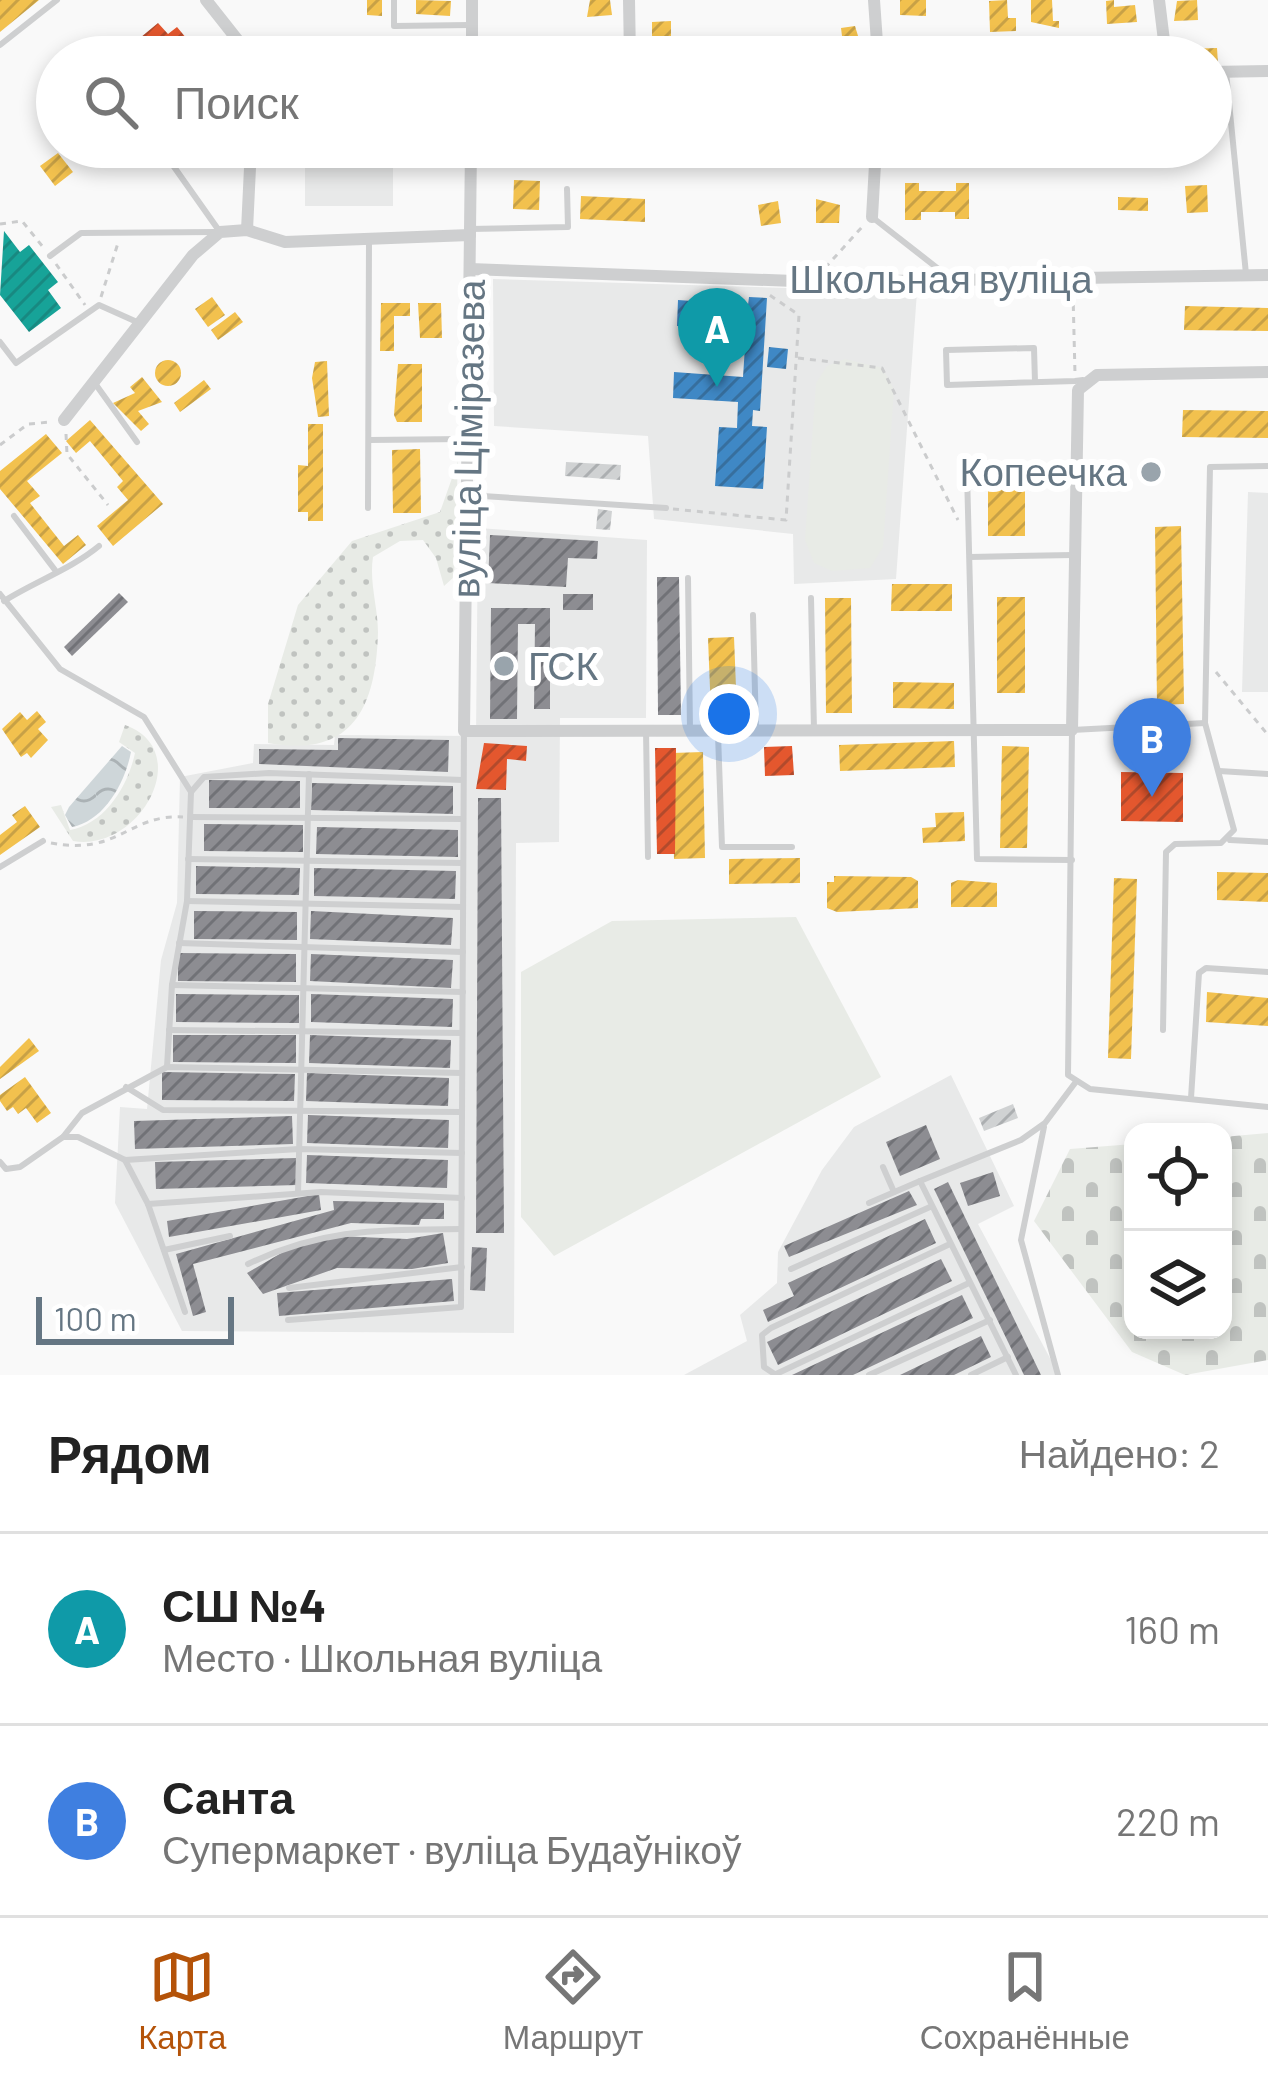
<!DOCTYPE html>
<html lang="ru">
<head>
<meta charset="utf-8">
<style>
  :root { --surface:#fff; --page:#f2f2f2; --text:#222; --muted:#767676; --line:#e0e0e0; --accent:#b45309 }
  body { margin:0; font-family:Barlow,sans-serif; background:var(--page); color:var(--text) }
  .controls { position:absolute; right:36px; bottom:36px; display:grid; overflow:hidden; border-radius:24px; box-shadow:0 6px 18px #0003 }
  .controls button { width:108px; height:108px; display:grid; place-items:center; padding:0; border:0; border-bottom:3px solid var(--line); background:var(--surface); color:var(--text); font:60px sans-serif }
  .scale { position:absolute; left:36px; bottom:30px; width:198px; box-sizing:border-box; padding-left:12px; border:6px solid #657683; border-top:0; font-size:33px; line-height:42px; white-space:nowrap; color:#657683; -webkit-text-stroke:9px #fff; paint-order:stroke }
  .you { position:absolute; left:729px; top:714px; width:42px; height:42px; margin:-30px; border:9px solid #fff; border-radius:50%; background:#1a73e8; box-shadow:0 0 0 18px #1a73e833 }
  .badge { display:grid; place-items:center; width:78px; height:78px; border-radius:50%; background:var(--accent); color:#fff; font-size:39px; font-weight:700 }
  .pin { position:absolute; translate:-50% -99px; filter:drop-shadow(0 3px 6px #0008) }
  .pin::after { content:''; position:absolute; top:63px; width:42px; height:36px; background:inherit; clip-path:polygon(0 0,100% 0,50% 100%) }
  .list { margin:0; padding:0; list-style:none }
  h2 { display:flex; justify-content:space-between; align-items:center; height:156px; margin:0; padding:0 48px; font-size:51px }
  h2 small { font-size:39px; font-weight:400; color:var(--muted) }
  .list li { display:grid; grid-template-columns:78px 1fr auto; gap:36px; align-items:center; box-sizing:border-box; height:192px; padding:0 48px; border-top:3px solid var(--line) }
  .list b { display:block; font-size:45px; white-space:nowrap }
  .list p { margin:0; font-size:39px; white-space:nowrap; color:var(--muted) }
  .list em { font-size:39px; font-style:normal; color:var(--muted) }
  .icon { flex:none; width:66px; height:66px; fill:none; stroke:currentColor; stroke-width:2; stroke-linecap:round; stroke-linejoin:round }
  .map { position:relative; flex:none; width:1268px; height:1375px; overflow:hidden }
  .search { position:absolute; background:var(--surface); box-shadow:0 6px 18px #0003; left:36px; right:36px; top:36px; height:132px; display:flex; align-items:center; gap:30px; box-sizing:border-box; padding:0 42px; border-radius:66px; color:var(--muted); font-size:45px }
  .sheet { height:540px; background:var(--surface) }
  nav { display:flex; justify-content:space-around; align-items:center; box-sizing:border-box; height:168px; border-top:3px solid var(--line); background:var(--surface); font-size:33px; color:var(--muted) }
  nav a { display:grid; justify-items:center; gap:6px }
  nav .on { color:var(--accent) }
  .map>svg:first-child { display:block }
  .built { fill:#e8e9e9 }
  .grass { fill:url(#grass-dots) }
  .cemetery { fill:url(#cemetery-stones) }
  .garden { fill:#e8ebe6 }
  .water { fill:url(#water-waves) }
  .homes { fill:url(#homes-hatch) }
  .shops { fill:url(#shops-hatch) }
  .schools { fill:url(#schools-hatch) }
  .public { fill:url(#public-hatch) }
  .industry { fill:url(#industry-hatch) }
  .building { fill:url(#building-hatch) }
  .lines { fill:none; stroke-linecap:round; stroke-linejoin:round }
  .path { stroke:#cbcccd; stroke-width:3; stroke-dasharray:6 6; stroke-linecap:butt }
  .lane { stroke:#cecfd0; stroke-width:6 }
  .street { stroke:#cecfd0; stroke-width:12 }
  .poi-dot { fill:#99a4ac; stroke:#fff; stroke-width:4.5 }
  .labels { text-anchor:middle; stroke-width:12; stroke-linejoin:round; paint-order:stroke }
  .street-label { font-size:39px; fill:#657683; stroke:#fff }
  .poi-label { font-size:39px; fill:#657683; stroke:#fff; text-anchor:end }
</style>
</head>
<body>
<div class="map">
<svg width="1268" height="1375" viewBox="0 0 1268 1375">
  <defs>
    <pattern id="grass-dots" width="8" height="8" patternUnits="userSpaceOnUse" patternTransform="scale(3)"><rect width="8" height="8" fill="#e8ebe6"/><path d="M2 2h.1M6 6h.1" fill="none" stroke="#c0c3c0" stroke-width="1.8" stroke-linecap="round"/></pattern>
    <pattern id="cemetery-stones" width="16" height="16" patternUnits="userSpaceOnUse" patternTransform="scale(3)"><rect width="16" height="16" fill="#e8ebe6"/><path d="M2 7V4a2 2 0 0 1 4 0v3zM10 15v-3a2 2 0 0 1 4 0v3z" fill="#c0c3c0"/></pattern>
    <pattern id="water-waves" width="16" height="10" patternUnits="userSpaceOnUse" patternTransform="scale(3)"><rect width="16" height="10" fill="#ced6d9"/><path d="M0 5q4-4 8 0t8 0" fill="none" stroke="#abb2b5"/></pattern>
    <pattern id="homes-hatch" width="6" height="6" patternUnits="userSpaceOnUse" patternTransform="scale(3)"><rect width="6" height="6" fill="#f2c14e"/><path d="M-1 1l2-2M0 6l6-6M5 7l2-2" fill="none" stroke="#c8a146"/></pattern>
    <pattern id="shops-hatch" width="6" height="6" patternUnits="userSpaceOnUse" patternTransform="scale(3)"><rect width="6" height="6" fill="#e4572e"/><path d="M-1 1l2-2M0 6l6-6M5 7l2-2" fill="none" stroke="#b24a2c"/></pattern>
    <pattern id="schools-hatch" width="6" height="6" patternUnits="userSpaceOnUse" patternTransform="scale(3)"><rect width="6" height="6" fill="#3f88c5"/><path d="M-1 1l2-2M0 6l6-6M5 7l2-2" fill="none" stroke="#376f9e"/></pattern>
    <pattern id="public-hatch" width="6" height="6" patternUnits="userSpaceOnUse" patternTransform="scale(3)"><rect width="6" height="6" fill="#17a398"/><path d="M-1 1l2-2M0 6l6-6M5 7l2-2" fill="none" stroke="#188981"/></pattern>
    <pattern id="industry-hatch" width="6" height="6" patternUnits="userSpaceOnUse" patternTransform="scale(3)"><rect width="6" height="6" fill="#8d8d92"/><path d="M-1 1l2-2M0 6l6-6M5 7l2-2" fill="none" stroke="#717277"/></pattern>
    <pattern id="building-hatch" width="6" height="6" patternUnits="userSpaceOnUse" patternTransform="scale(3)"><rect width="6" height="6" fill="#d0d2d3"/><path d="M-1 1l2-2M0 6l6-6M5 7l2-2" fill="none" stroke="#acafb1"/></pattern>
  </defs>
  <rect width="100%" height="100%" fill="#f9f9f9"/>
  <g class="built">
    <rect x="305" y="147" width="88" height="59"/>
    <path d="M493,279L917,292L896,579L794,584L793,534L654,519L648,436L494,426Z"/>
    <path d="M1248,492L1268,493V692H1242Z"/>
    <path d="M478,528L647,540L646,718H560L559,842L516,843L514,1333L182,1331L115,1203L120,1107L147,1109L161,960L177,903L180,777L253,763L254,744L334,745L335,735L476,736Z"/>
    <path d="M951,1075L1014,1206L978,1224L1059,1375H684L747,1341L740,1315L777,1283L778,1252L822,1170L854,1127Z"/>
  </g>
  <g class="grass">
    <path d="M458,461L454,577L444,586L436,558L423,540L400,541L373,557C369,582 378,607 378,632C376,710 351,758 268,743V704L298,605L352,541L440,512Z"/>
    <path d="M125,725C196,750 140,853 73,841L51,807L61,805L70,830C105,824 128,786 135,753L119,742Z"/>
  </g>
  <path class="cemetery" d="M1268,1133V1360L1185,1375L1132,1352L1034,1221L1070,1149L1133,1144V1330H1223V1137Z"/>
  <g class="garden">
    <path d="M845,359L882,368L894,389L883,547L870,568L832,571L814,563L805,540L816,383L827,366Z"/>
    <path d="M796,917L881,1077L554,1256L521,1217V972L612,921Z"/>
  </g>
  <path class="water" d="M122,746L131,752C125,783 104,821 72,827L65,815L69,807Z"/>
  <g class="homes">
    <path d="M0,0H39L0,32Z"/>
    <path d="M367,0H382V16L367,15Z"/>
    <path d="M416,0L451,1L450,16L416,14Z"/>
    <path d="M590,0H610L612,15L587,17Z"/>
    <path d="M900,0H926V16L900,15Z"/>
    <path d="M1007,0L1008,18H1016V31L990,32L989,1Z"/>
    <path d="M1031,0H1052L1053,21H1059V28L1031,22Z"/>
    <path d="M1114,0V7L1135,5L1137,22L1107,24L1106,1Z"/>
    <path d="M1197,0L1198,20L1174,21L1177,1Z"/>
    <path d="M671,21V54L652,55V22Z"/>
    <path d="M855,26L862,49L844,52L841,28Z"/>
    <rect x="959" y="42" width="26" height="15"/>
    <path d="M799,45V57H775V46Z"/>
    <path d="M1217,48L1218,64H1211V57H1181V49Z"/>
    <path d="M58,153L73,172L55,186L40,166Z"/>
    <path d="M514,180L540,181L539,210L513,209Z"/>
    <path d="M905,183H919V191H956V183H969V219H955V212H921V220H905Z"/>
    <path d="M1207,185L1208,212L1187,213L1185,186Z"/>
    <path d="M581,196L645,199V222L580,219Z"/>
    <path d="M1118,197L1148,198V211L1118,210Z"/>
    <path d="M816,199L840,205L839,223H816Z"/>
    <path d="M778,201L781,223L761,226L758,205Z"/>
    <path d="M212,297L225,315L208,327L195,309Z"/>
    <path d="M381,303H410V316H394V351H380Z"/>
    <path d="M418,303H441L442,338H420Z"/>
    <path d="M1185,306L1268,308V331L1184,330Z"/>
    <path d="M235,312L243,322L218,340L211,330Z"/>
    <circle cx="168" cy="373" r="13"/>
    <path d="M327,361L329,416L318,417L312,378L315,362Z"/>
    <path d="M398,364H422V422H397L394,415Z"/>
    <path d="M142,377L162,402L138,411L149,424L141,431L113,403L135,393L130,387Z"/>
    <path d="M204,380L211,389L180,412L174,403Z"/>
    <path d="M1183,410L1268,411V438L1182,437Z"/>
    <path d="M90,420L163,504L113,546L97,526L128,500L117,487L123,481L90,441L76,453L66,441Z"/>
    <path d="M308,424H323V521H308V512H298V465L308,466Z"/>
    <path d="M46,434L62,453L27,481L40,496L30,503L64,546L78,535L86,545L63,564L0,489V471Z"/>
    <path d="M420,449L421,513H393L392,450Z"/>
    <rect x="988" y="472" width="37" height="64"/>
    <path d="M1181,526L1184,704L1157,705L1155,527Z"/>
    <path d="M892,584H952V611H891Z"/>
    <rect x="997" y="597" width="28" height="96"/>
    <path d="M825,598H851L852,713H826Z"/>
    <path d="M734,637L737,713L711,714L708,638Z"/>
    <path d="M893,682L954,683V709L893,708Z"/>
    <path d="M37,711L46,722L38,729L48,740L31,758L27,753L21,757L2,729L20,712L27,720Z"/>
    <path d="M954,741L955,767L840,771L839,745Z"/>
    <path d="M1002,746L1029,747L1027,848H1000Z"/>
    <path d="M703,752L705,858L674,859L672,753Z"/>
    <path d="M25,806L40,827L0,855V835L17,822L12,815Z"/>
    <path d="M964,812L965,841L923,843L922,828L936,827L935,813Z"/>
    <path d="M800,858V883L729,884V859Z"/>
    <path d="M1217,872L1268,873V902L1217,900Z"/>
    <path d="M834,876L911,877L918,881V908L837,912L827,908V882H834Z"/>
    <path d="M1114,878L1137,879L1131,1059L1108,1058Z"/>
    <path d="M958,880L997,883V907H951V883Z"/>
    <path d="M1207,992L1268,998V1026L1206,1022Z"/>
    <path d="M29,1038L39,1051L0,1079V1067Z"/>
    <path d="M25,1077L51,1113L37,1123L26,1108L18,1114L13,1107L7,1111L0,1101V1095Z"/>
  </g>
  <g class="shops">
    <path d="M158,23L168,34L177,27L202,57H117Z"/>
    <path d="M484,743L527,746L526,761L507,759L506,790L476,789Z"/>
    <path d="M792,746L794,775L765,776L764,747Z"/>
    <path d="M655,748H676L675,854H657Z"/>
    <path d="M1121,772L1183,773V822L1121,821Z"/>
  </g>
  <g class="schools">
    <path d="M749,297L767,298L760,411L753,410L752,426L767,427L763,489L715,486L719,427L737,428L738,402L673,398L674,372L743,377L746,331L677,326L678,300L748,305Z"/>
    <path d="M769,347L788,349L786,369L767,367Z"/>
  </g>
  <path class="public" d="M4,231L20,252L29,245L58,282L48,290L61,308L29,332L0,295Z"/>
  <g class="industry">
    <rect x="309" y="47" width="90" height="10"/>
    <path d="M490,535L598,541L597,559L568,558L566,587L488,583Z"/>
    <path d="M657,577H679L681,715H658Z"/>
    <path d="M119,593L128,602L72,656L64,647Z"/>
    <rect x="563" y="594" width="30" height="16"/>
    <path d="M491,608H550V709H534L535,624H518L517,719H490Z"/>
    <path d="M338,738L449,740L448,772L259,764V749L338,750Z"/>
    <path d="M209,780L300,781V808H209Z"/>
    <path d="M312,783L453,786V814L311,810Z"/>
    <path d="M478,798H501L504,1233H476Z"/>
    <path d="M204,824L303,825V852L204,851Z"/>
    <path d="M317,827L458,830V857L316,854Z"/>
    <path d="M196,866L300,868L299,895L196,894Z"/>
    <path d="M314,868L456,871L455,899L314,896Z"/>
    <path d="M194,911L297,912V940L194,939Z"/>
    <path d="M311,911L453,918L451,945L310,939Z"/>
    <path d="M178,953L296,954V982L178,981Z"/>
    <path d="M311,954L453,960L451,988L310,981Z"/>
    <path d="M176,994L299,995V1023L176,1022Z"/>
    <path d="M311,994L453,999L452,1027L311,1022Z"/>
    <path d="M173,1035H296V1063L173,1062Z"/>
    <path d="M310,1035L451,1040L450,1068L309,1063Z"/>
    <path d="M162,1072L295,1074L294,1101L162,1100Z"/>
    <path d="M307,1073L449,1078L448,1106L306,1101Z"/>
    <path d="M308,1115L449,1120L448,1148L307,1143Z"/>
    <path d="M292,1116L293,1144L135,1149L134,1121Z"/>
    <path d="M926,1125L940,1159L900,1176L886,1142Z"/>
    <path d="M307,1155L448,1160L447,1188L306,1183Z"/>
    <path d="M296,1158L297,1185L156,1189L155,1162Z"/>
    <path d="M993,1172L1000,1196L968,1206L960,1183Z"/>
    <path d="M948,1182L1041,1375H1024L934,1189Z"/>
    <path d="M909,1191L917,1205L789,1257L784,1246Z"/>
    <path d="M319,1194L321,1210L169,1237L167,1221Z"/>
    <path d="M333,1201L444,1203V1219H421L419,1225L351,1223L193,1264L206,1312L193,1316L176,1254L334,1210Z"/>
    <path d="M925,1219L936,1243L768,1322L763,1310L794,1296L788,1283Z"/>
    <path d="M443,1233L448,1263L412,1269L337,1268L263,1294L247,1273L295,1245L337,1236L407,1239Z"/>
    <path d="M472,1247L487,1248L485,1291L470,1290Z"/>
    <path d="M941,1259L952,1281L778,1365L767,1342Z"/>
    <path d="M452,1279L454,1301L279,1316L277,1293Z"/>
    <path d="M962,1295L973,1318L853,1375H792Z"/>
    <path d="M981,1336L991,1357L954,1375H900Z"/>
  </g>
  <g class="building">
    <path d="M566,462L621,465L620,480L565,476Z"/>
    <path d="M598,509L612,511L610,530L596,529Z"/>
    <path d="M1013,1104L1018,1118L984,1131L979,1118Z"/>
  </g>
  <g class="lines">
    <g class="path">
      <path d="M0,224L22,221L43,247"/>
      <path d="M56,264L85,305"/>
      <path d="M825,268L862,227"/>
      <path d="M1073,293L1075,374"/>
      <path d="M101,297L118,243"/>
      <path d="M798,358L882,368L958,520"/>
      <path d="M66,434L67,454L108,505"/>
      <path d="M0,445L28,424L51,422"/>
      <path d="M673,509L786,520L799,315L768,294"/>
      <path d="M1216,672L1268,735"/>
      <path d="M51,843C119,856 128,814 183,817"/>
    </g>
    <g class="lane">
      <path d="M394,0V26L469,25"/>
      <path d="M0,45L57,0"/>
      <path d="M425,57L433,45L469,43"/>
      <path d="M1226,72L1246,274"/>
      <path d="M160,147L220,232"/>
      <path d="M872,217L950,278"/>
      <path d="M470,229L568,227L567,189"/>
      <path d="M50,256L81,233L216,232"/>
      <path d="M0,342L16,363L99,305L137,322"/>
      <path d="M94,382L137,442"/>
      <path d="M1035,382L1034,348L946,350L947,385L1075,381L1083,380"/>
      <path d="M369,440L464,439"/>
      <path d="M967,473L977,859L1072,860"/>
      <path d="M467,495L666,508"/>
      <path d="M368,508L369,240"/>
      <path d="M14,516L55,570"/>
      <path d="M970,557L1073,555"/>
      <path d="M688,578L690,730"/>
      <path d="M0,594L60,669L144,717L191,792"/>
      <path d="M811,598L814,730"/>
      <path d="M4,601C36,581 71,569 99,546"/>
      <path d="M753,615L756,730"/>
      <path d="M1205,723L1072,730L1068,1075L1090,1089L1268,1107"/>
      <path d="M646,730L648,857"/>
      <path d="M718,734L722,847H792"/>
      <path d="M1219,771L1268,774"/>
      <path d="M191,817L463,819"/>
      <path d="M1230,840L1268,842"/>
      <path d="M188,859L463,863"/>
      <path d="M0,867L43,841"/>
      <path d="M187,901L463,907"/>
      <path d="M179,943L463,952"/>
      <path d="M172,985L463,992"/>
      <path d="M169,1030L462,1033"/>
      <path d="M1163,1030L1166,852L1175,844L1221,843L1234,830L1205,723L1210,467L1268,466"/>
      <path d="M167,1067L172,985L187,901L191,792L204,777L269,773L463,780"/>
      <path d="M126,1087L163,1110L462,1112"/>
      <path d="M1191,1098L1199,973L1206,968L1268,972"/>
      <path d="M1044,1127L1021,1240L1058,1375"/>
      <path d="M63,1137L82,1113L167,1067L462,1073"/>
      <path d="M125,1160L148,1204L185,1312"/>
      <path d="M0,1162L6,1169L20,1167L63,1137H78L125,1160L299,1149L462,1153"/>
      <path d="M883,1167L894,1192"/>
      <path d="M298,1193L309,774"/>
      <path d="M869,1203L920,1181"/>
      <path d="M148,1204L321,1192L462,1198"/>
      <path d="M164,1250L230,1236"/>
      <path d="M248,1264C323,1228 379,1230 460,1229"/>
      <path d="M791,1269L930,1207"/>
      <path d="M289,1288L462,1267"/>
      <path d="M288,1320L461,1307L464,731"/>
      <path d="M774,1375L969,1283"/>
      <path d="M776,1375L764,1367L762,1335L771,1328L950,1244"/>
      <path d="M869,1375L990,1320"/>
      <path d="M971,1375L1008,1357"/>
      <path d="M1016,1375L920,1181L1021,1140L1045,1123L1075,1083"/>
    </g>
    <g class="street">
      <path d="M206,0L251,57"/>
      <path d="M629,0L630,57"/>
      <path d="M874,0L878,57"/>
      <path d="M1159,0L1166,57"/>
      <path d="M472,57V0"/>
      <path d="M1211,72L1268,71"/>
      <path d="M471,147L464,731L1072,730L1078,390L1097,375L1268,372"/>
      <path d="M872,217L876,147"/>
      <path d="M247,230L251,147"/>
      <path d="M470,269L820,282L1268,275"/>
      <path d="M64,420L193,255L220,232L247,230L285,242L470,235"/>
    </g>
  </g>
  <g class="poi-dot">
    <circle cx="1151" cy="472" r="12"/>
    <circle cx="504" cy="666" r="12"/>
  </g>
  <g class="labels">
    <g class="street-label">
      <text x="941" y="293">Школьная вуліца</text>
      <text transform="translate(468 439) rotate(-89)" y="14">вуліца Ціміразева</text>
    </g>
    <g class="poi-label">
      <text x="1127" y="486">Копеечка</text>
      <text x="528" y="680" text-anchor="start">ГСК</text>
    </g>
  </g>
</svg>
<div class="controls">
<button><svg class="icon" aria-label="locate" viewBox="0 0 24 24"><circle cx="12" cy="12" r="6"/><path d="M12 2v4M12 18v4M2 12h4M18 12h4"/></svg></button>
<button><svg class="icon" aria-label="layers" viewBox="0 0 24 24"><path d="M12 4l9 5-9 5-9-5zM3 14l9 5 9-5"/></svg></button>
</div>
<div class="scale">100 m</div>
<div class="you"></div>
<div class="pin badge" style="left:717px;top:387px;background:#0f9aa8">A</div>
<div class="pin badge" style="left:1152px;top:797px;background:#3f7fe0">B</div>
<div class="search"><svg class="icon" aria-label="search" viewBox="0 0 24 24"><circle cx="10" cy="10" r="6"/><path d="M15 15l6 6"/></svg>Поиск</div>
</div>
<section class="sheet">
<h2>Рядом<small>Найдено: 2</small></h2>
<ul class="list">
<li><span class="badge" style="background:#0f9aa8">A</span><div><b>СШ №4</b><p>Место · Школьная вуліца</p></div><em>160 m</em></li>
<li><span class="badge" style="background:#3f7fe0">B</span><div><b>Санта</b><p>Супермаркет · вуліца Будаўнікоў</p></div><em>220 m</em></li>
</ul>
</section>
<nav>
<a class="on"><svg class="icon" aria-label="map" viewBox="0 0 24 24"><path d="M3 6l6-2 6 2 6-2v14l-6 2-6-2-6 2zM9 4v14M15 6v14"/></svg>Карта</a>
<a><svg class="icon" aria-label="directions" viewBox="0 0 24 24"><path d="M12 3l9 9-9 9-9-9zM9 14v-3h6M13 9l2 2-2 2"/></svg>Маршрут</a>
<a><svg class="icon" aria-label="saved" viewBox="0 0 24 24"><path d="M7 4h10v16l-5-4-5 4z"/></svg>Сохранённые</a>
</nav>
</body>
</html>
